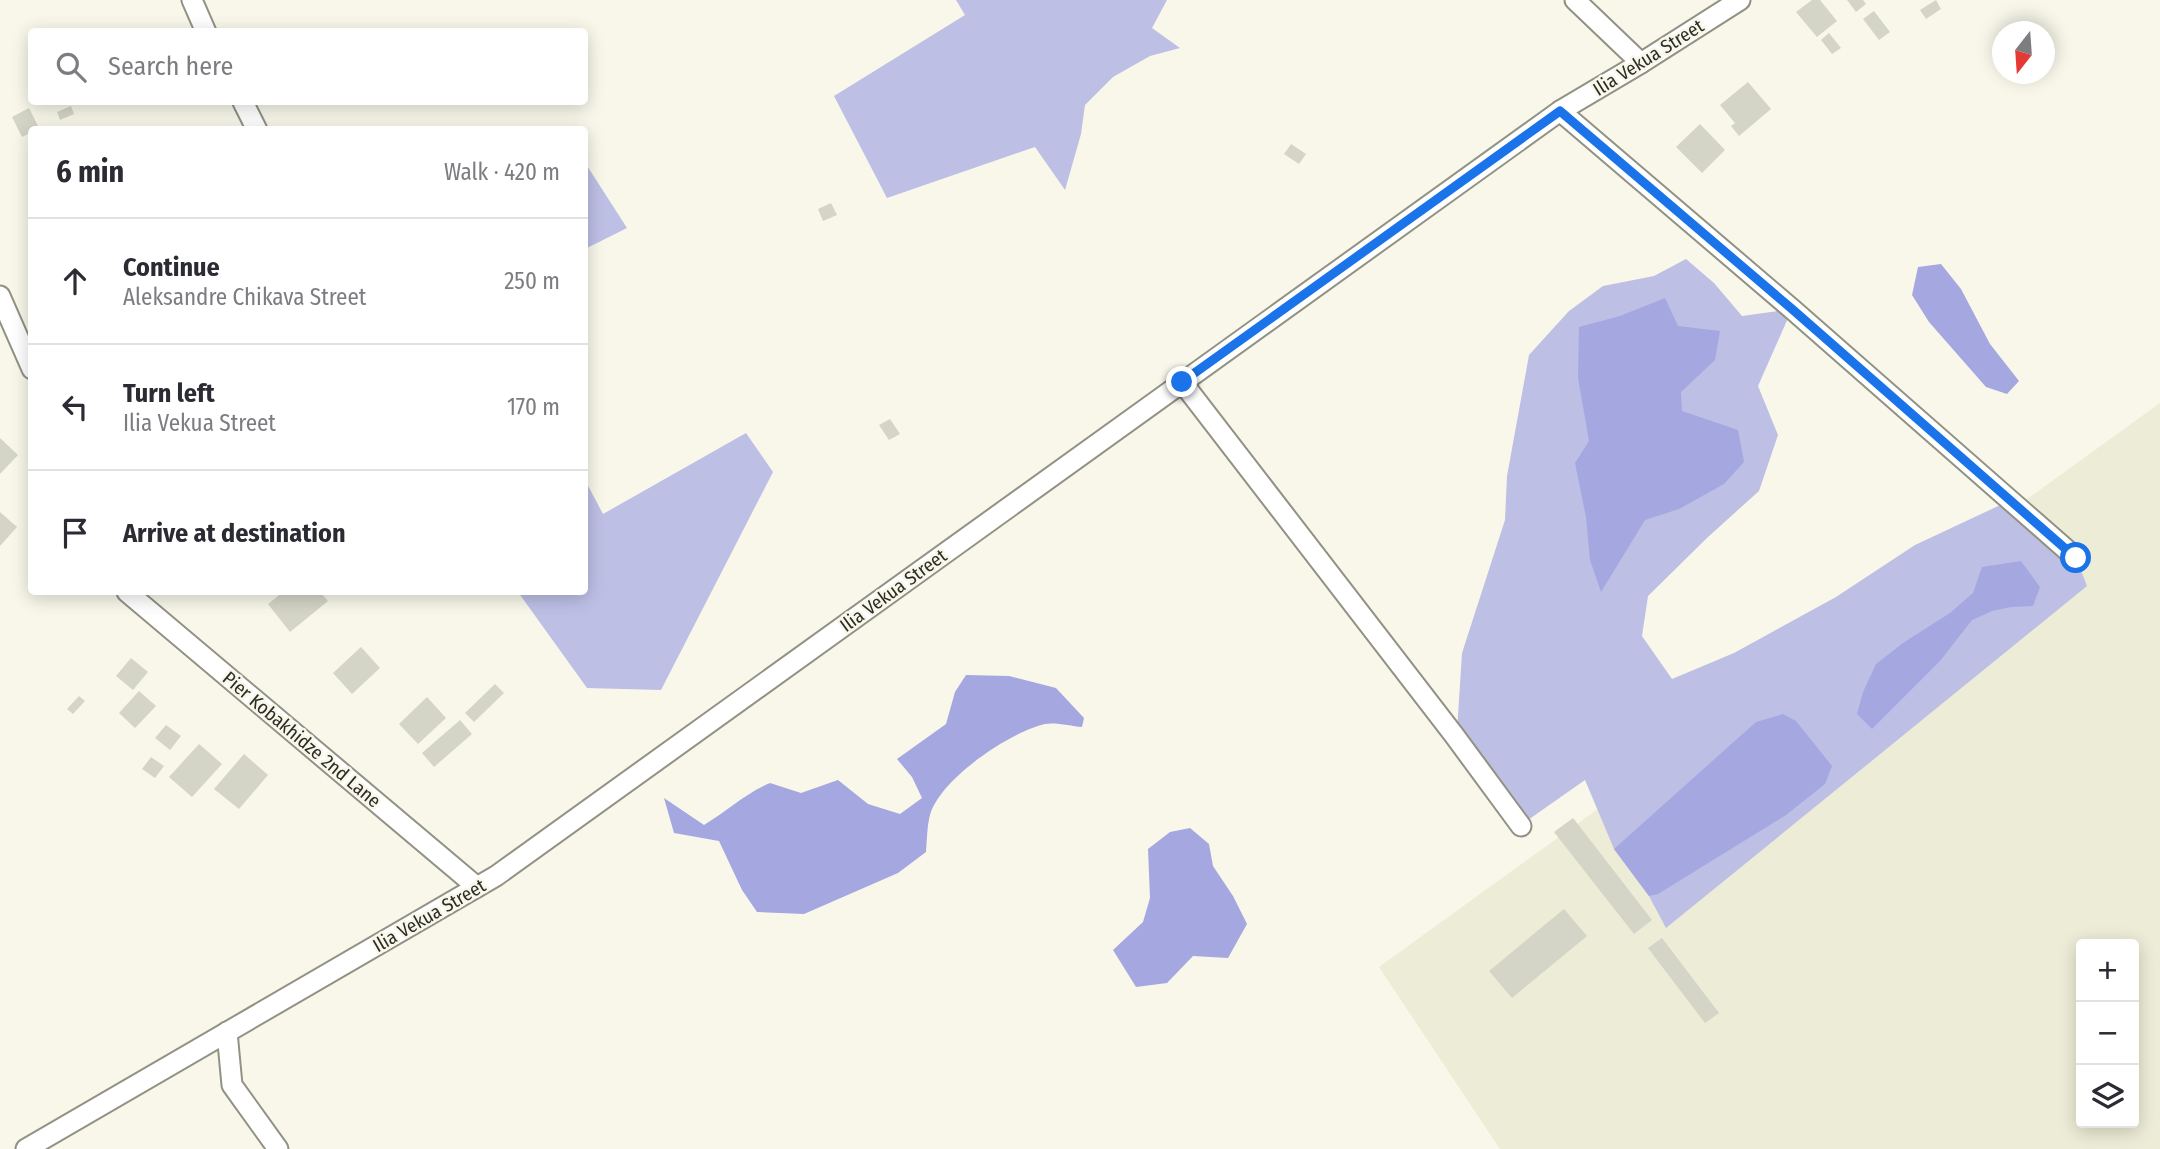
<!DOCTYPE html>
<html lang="en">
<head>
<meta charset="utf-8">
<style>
  :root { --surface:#fff; --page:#f7f7f7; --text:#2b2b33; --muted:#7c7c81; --line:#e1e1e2 }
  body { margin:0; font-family:"Fira Sans Condensed",sans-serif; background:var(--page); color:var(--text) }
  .controls { position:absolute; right:21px; bottom:21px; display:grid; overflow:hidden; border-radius:7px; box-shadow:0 4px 18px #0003 }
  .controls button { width:63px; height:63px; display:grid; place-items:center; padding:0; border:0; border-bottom:2px solid var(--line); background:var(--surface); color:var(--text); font:35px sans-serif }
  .compass { position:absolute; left:1992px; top:21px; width:63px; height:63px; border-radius:50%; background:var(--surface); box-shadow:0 4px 18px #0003; rotate:197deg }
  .stop { position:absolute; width:21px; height:21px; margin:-16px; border:5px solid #1a73e8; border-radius:50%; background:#fff }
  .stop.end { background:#1a73e8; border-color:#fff; box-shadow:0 2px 7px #0008 }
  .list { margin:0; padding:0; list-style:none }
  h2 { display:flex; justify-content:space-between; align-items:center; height:91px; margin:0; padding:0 28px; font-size:30px }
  h2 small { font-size:23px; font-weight:400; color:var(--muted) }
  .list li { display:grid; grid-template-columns:46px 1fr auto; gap:21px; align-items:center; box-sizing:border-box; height:126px; padding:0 28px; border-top:2px solid var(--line) }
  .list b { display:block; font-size:26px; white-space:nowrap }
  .list p { margin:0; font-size:23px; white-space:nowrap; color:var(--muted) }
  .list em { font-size:23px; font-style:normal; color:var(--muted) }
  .icon { flex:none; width:38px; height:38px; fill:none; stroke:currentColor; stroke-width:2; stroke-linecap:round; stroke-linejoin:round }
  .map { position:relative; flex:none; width:2160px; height:1149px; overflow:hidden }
  .search { position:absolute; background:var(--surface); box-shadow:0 4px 18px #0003; left:28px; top:28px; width:560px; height:77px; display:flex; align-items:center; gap:18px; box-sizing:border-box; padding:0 24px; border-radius:7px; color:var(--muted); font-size:26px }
  .panel { position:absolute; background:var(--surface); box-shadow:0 4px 18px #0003; left:28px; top:126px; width:560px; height:469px; border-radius:7px }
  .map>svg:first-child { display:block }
  .built { fill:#ececd7; fill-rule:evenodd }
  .green { fill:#bdbfe5 }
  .water { fill:#a5a7e0 }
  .building { fill:#d4d4c7 }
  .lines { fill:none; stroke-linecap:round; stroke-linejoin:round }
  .minor-casing { stroke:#919184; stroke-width:23 }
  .minor { stroke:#fff; stroke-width:19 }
  .route { stroke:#1a73e8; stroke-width:9 }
  .labels { text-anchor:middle; stroke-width:5; stroke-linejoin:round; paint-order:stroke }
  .street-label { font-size:19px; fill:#2c2c27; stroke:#f8f7ea }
</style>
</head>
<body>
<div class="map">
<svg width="2160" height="1149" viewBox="0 0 2160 1149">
  <rect width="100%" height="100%" fill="#f8f7ea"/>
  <path class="built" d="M2160,403V1149H1500L1379,967ZM2081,944H2134V1123H2081Z"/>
  <g class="green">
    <path d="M956,0H1167L1152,28L1180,48L1150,56L1113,77L1085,105L1081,134L1065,190L1035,147L887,198L834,96L965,15Z"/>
    <path d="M584,161L627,228L585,249H584Z"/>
    <path d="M1686,259L1714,283L1742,316L1792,309L1758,386L1778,435L1759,491L1708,537L1648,596L1642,636L1672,679L1734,653L1836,597L1915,545L2011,500L2076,558L2087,586L1666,928L1649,896L1614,849L1585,780L1528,820L1457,731L1462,653L1505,520L1507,476L1529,355L1569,311L1603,286L1654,276Z"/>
    <path d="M746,433L773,472L661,690L587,688L518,592H584L585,480L603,514Z"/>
  </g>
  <g class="water">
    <path d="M1941,264L1961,289L1990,344L2019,381L2007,394L1986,387L1929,322L1912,295L1918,267Z"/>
    <path d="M1665,298L1678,326L1720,331L1715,360L1681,392L1682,411L1738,430L1744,462L1724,484L1679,509L1645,520L1601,592L1590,560L1586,517L1575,463L1589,441L1578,378L1579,327L1620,316Z"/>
    <path d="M2021,561L2040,587L2033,606L2011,607L1992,611L1972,620L1940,661L1872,729L1857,714L1863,692L1876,664L1903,643L1950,613L1973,593L1982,567Z"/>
    <path d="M966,675L1009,676L1056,688L1084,718L1082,727C1071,726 1056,722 1045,724C1010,732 940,779 930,815C927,826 927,840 926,852L898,873L804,914L757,912L742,890L719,841L674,833L664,798L704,825C727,811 746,793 770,783L801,793L838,780L868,804L900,814L922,798L912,777L897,759L946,724L955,692Z"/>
    <path d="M1783,714L1796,721L1832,766L1825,784L1786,815L1658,894L1649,896L1614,849L1756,722Z"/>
    <path d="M1190,828L1209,844L1213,866L1233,896L1247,924L1228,958L1193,956L1167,983L1136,987L1113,950L1143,922L1150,898L1148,849L1170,832Z"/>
  </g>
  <g class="building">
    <path d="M1812,0H1820L1837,21L1817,37L1796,12Z"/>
    <path d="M1847,0H1863L1866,4L1856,12Z"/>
    <path d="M1936,0L1941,9L1926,19L1920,10Z"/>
    <path d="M1874,11L1890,32L1879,40L1863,19Z"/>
    <path d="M1829,33L1841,48L1832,54L1821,40Z"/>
    <path d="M1748,82L1771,109L1739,136L1731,126L1735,123L1720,105Z"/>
    <path d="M71,106L74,114L60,120L57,112Z"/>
    <path d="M29,108L39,128L32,130V132L22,137L12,117Z"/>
    <path d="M1700,124L1725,150L1702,173L1676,147Z"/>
    <path d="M1291,144L1306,154L1299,164L1284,154Z"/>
    <path d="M831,203L837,215L823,221L818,209Z"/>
    <path d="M890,419L900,434L889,440L879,425Z"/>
    <path d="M0,438L18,455L0,474Z"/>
    <path d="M0,512L17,527L0,546Z"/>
    <path d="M283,592H320L328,601L290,632L268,604Z"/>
    <path d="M361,647L380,668L352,694L333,673Z"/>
    <path d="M131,658L148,672L133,690L116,676Z"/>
    <path d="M495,684L504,693L474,722L465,713Z"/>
    <path d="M139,691L156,706L135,728L119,713Z"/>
    <path d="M79,696L85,701L73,714L67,709Z"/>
    <path d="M427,697L446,718L418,744L399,724Z"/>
    <path d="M460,720L472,734L434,767L422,753Z"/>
    <path d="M166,725L181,736L170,750L155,738Z"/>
    <path d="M199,744L222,764L192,797L169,777Z"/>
    <path d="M244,754L268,775L239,809L214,789Z"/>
    <path d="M151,757L164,766L155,778L142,769Z"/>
    <path d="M1573,818L1652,920L1634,934L1554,832Z"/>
    <path d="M1564,909L1587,936L1512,998L1489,971Z"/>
    <path d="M1662,938L1719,1013L1705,1023L1648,948Z"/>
  </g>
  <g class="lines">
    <g class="minor-casing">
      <g id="minor">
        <path d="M192,0L206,32"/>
        <path d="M1575,0L1641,63"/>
        <path d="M243,102L257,130"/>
        <path d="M1560,111L1792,309L2076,558"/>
        <path d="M0,296L32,369"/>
        <path d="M1182,382L1454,735L1521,826"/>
        <path d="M127,592L477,887"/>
        <path d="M227,1032L232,1085L278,1149"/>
        <path d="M26,1149L496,876L1560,111L1641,63L1740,0"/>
      </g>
    </g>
    <use href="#minor" class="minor"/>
  </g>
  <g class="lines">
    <path class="route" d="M1182,382L1560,111L1792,309L2076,558"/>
  </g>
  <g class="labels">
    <g class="street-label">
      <text transform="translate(1648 57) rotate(-32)" y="7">Ilia Vekua Street</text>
      <text transform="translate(893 590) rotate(-36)" y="7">Ilia Vekua Street</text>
      <text transform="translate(302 739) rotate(40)" y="7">Pier Kobakhidze 2nd Lane</text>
      <text transform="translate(429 915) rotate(-30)" y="7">Ilia Vekua Street</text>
    </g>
  </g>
</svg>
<div class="controls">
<button>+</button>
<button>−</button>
<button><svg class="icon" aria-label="layers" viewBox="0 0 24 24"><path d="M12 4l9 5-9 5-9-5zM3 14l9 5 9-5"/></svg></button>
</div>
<svg class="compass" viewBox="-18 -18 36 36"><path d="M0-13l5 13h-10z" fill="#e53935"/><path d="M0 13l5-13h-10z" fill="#7c7c81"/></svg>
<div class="stop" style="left:2076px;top:558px"></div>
<div class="stop end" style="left:1182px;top:382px"></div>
<div class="search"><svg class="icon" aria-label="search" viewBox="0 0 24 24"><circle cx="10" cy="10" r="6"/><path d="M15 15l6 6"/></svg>Search here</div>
<section class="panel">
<h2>6 min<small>Walk · 420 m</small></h2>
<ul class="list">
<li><svg class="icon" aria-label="ahead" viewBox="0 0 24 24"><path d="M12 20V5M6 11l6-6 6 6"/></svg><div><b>Continue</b><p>Aleksandre Chikava Street</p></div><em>250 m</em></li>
<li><svg class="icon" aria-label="left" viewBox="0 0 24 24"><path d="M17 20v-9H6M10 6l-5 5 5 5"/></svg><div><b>Turn left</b><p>Ilia Vekua Street</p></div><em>170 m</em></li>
<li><svg class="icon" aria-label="arrive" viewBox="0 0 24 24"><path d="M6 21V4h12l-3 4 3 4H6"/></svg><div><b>Arrive at destination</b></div></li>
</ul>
</section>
</div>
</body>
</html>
